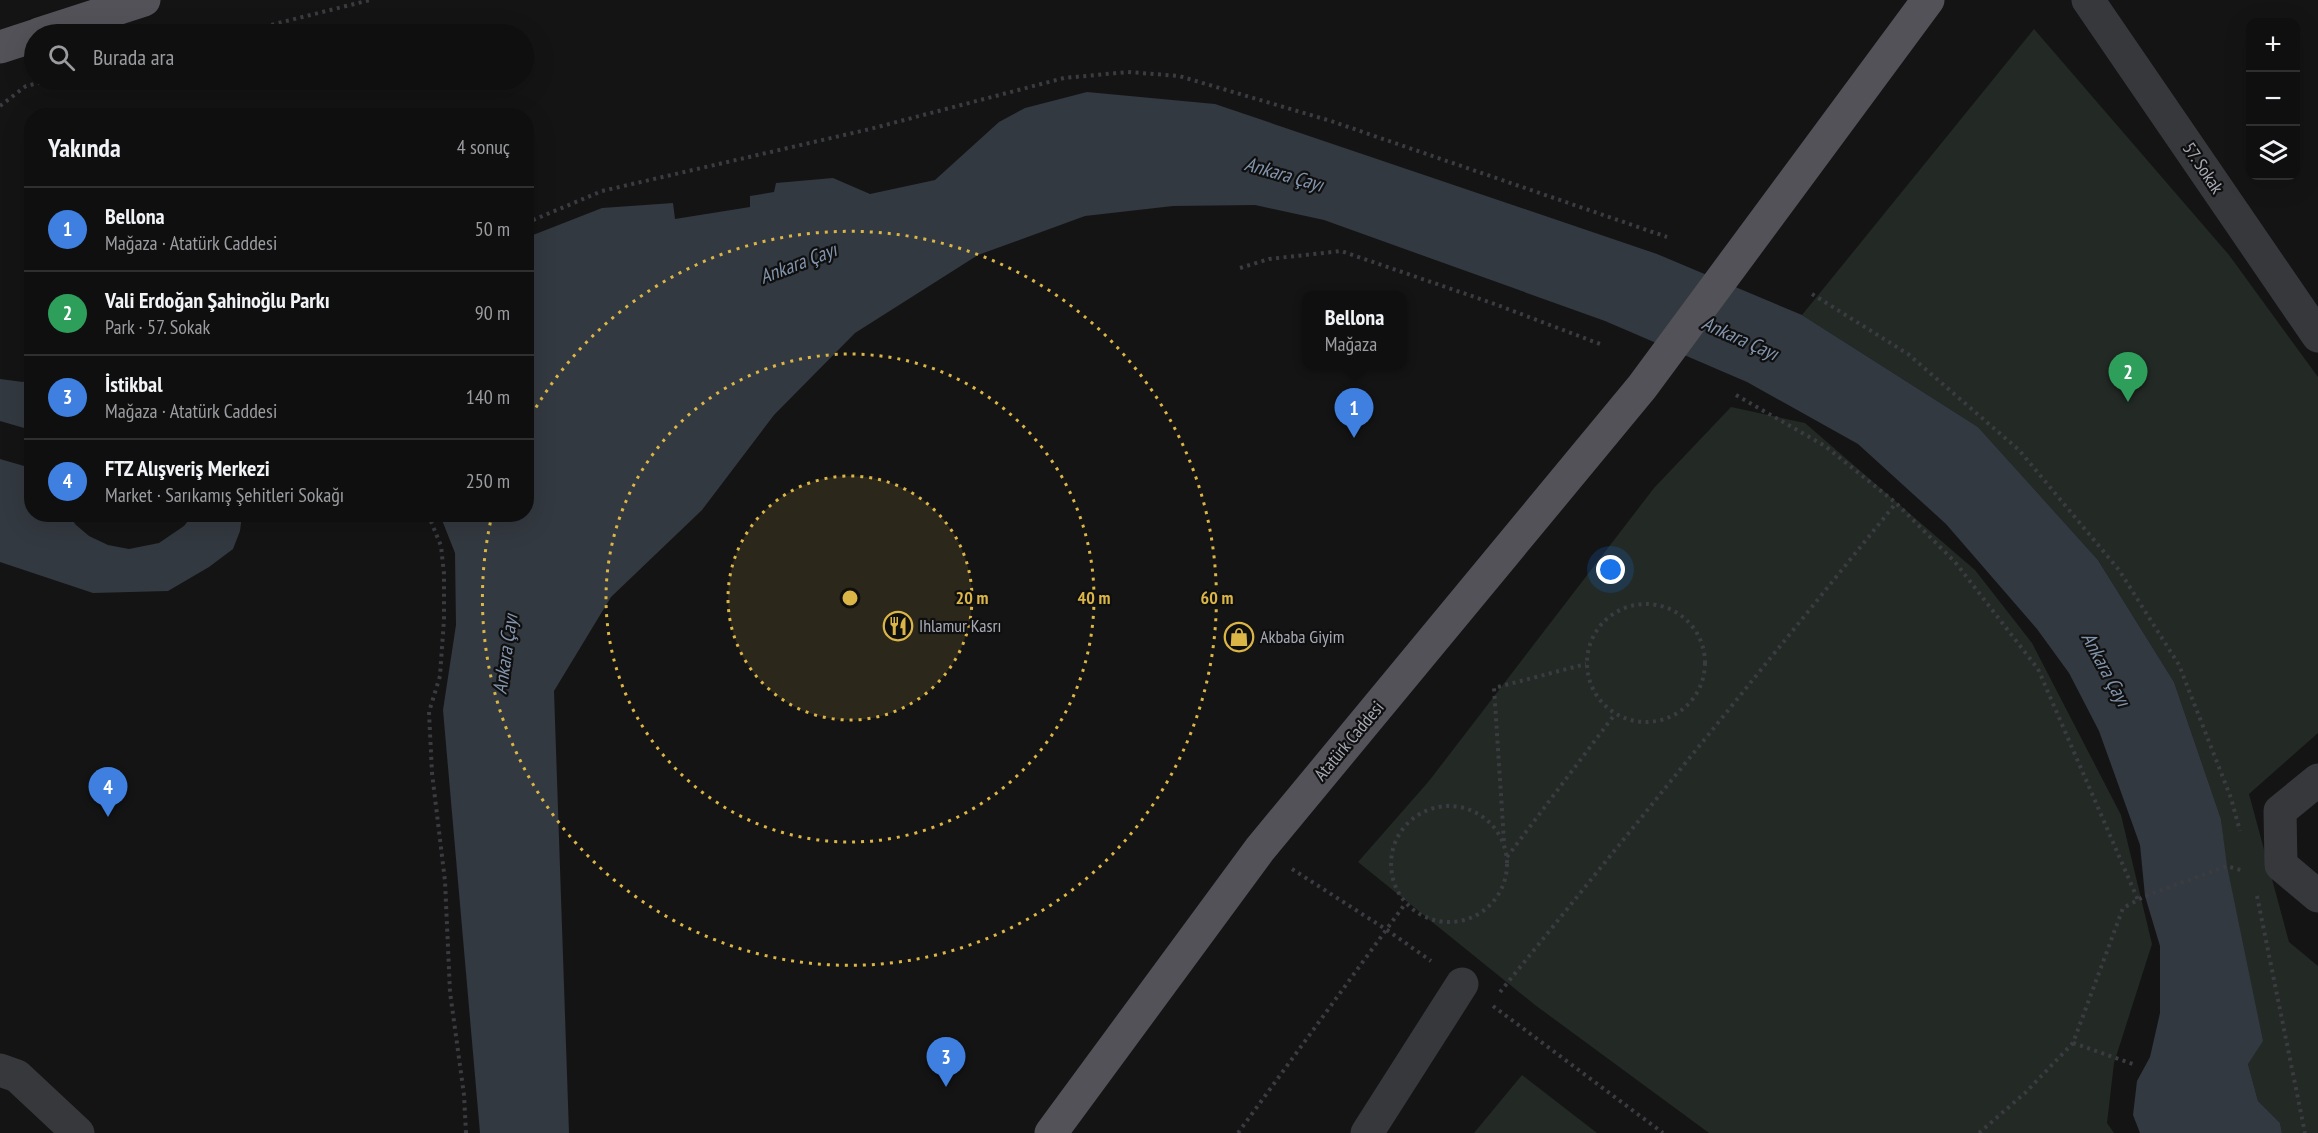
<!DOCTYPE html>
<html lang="tr">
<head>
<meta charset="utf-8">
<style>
  :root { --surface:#0f0f10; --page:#181819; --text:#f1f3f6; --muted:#9b9c9f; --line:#2f2f30; --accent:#1a73e8 }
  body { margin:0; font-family:"PT Sans Narrow",sans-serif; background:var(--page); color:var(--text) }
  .controls { position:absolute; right:18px; top:18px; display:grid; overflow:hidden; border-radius:12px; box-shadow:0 6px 24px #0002 }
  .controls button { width:54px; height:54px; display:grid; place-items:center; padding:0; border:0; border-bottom:2px solid var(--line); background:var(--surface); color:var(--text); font:30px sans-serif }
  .you { position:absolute; left:1611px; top:570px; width:21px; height:21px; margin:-15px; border:4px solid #fff; border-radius:50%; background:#1a73e8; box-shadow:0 0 0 9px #1a73e833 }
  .badge { display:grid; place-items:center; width:39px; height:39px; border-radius:50%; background:var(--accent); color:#fff; font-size:20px; font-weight:700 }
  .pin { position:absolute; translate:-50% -50px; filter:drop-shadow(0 2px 3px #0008) }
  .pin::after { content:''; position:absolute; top:32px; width:21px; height:18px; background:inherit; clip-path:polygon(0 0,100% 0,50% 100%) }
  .popup { position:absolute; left:1302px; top:291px; width:105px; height:78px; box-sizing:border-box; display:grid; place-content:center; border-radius:12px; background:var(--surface); filter:drop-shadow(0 2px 4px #0005); font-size:20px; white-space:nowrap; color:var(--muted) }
  .popup b { font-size:22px; color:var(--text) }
  .popup::after { content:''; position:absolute; left:50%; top:100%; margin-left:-12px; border:12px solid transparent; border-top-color:var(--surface) }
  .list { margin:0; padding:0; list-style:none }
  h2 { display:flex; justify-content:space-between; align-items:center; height:78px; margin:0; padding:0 24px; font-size:26px }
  h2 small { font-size:20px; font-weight:400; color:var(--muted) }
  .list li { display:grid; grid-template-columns:39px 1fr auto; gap:18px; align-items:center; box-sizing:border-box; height:84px; padding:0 24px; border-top:2px solid var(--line) }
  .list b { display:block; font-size:22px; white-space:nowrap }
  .list p { margin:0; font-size:20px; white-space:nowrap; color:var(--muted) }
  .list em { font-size:20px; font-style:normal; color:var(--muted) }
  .icon { flex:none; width:33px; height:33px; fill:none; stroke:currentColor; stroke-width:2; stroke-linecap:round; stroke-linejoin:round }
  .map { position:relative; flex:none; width:2318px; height:1133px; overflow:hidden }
  .search { position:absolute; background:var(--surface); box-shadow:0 6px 24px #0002; left:24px; top:24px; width:510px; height:66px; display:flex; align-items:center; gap:15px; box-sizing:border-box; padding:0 21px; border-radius:33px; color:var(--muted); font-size:22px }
  .panel { position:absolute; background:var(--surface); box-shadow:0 6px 24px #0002; left:24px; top:108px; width:510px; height:414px; border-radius:24px }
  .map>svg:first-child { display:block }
  .green { fill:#232924 }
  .water { fill:#333940 }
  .pier { fill:#141415 }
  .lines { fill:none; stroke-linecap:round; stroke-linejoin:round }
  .path { stroke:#3b3c41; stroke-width:4; stroke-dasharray:3 4.5; stroke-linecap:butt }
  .street { stroke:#37383c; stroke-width:33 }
  .primary { stroke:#525258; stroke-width:33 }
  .ring { fill:none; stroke:#dbb646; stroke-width:3; stroke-dasharray:3 6 }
  .labels { text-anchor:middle; stroke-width:4.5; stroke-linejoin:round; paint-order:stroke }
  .street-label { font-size:18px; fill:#a7aab4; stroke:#0f0f10 }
  .poi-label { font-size:18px; fill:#a7aab4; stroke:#0f0f10; text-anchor:start }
  .water-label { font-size:20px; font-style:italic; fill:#8294ab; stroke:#0f0f10 }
  .centre { fill:#dbb646; stroke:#0f0f10; stroke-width:3 }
  .ring-label { font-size:18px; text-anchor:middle; font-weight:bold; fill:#dbb646; stroke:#0f0f10; stroke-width:4.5; stroke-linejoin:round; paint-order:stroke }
</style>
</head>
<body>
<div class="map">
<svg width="2318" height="1133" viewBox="0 0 2318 1133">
  <rect width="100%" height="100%" fill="#141415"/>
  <g class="green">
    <path d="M2034,29L2229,255L2318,377V733L2249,794L2289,942L2318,966V1133H2282L2280,1123L2258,1101L2248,1064L2221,819L2174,682L2098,560L1978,427L1802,315Z"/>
    <path d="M1731,407L1805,423L1975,570L2032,643L2121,815L2152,944L2114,1063L2107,1123L2114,1133H1709L1535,1005L1358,862L1429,781L1654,488Z"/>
    <path d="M1522,1075L1597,1133H1474Z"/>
  </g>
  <g class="water">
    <path d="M1087,92L1215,104L1657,254L1802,315L1978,427L2098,560L2174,682L2221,819L2227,866L2263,1041L2248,1064L2258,1101L2280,1123L2282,1133H2140L2133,1115L2137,1081L2150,1057L2160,1013V946L2145,896L2140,845L2099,731L2069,673L2037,629L1946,524L1858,444L1747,382L1605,321L1324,220L1255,205L1173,206L1085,216L978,255L855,333L774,415L702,510L611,597L554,691L569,1133H480L443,710L456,625L455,553L440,515L526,514V241L533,235L602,208L673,203L675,219L750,207V196L774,192L776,183L833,178L870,194L935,180L999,122L1025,108Z"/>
    <path d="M31,376L32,514L242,515L240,531L233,549L209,567L168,591L93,593L0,562V379L23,382Z"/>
  </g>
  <g class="pier">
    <path d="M0,421L31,430V468L0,459Z"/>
    <path d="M68,515H193L184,526L159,543L129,549L108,545L89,536L76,525Z"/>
  </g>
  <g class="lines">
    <g class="path">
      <path d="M235,34L370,0"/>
      <path d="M0,106L26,86L51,80"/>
      <path d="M526,223L602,191L870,129L1064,78L1128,72L1179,76L1331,121L1667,237"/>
      <path d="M1240,268L1269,259L1341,251L1492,303L1600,344"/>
      <path d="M1812,294L1908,354L2019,450L2119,570L2179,665L2231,798L2240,831"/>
      <path d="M1736,395L1825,446L1896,503L1955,562L2038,669L2138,900"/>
      <path d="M428,514L441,546L444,574V619L440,676L429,712L432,773L445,881L450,992L464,1095L466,1133"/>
      <circle cx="1646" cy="663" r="59"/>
      <circle cx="1449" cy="864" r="58"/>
      <path d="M1504,841L1494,688L1586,664"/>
      <path d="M1507,857L1615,714"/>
      <path d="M1292,869L1387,930L1431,961"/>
      <path d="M2257,896L2305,1133"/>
      <path d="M1500,992L1896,503"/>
      <path d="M1493,1006L1663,1133"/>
      <path d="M2073,1043L2133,1064"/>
      <path d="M1238,1133L1405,904"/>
      <path d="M1979,1133L2025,1093L2073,1043L2123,908L2145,896L2227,866L2244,871"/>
    </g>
    <g class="street">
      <path d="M2088,0L2318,336"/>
      <path d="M2318,780L2280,811L2281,865L2318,896"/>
      <path d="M0,1070L17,1076L78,1133"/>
      <path d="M1367,1133L1462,984"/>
    </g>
    <g class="primary">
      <path d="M39,34L144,0"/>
      <path d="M0,47L34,36"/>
      <path d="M1051,1133L1260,849L1642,387L1928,0"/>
    </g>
  </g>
  <circle cx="850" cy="598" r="122" fill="#dbb646" fill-opacity=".12"/>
  <g class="ring">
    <circle cx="850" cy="598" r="122"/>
    <circle cx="850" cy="598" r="244"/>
    <path d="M527 423A367 367 0 1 1 492 515"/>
  </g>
  <defs>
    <g id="restaurant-ring" transform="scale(1.5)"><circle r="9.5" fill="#0f0f10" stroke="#dbb646" stroke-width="1.5"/><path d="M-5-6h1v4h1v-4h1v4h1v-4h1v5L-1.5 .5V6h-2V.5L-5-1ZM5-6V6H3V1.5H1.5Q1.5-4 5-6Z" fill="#dbb646"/></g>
    <g id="shop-ring" transform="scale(1.5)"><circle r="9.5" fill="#0f0f10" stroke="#dbb646" stroke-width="1.5"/><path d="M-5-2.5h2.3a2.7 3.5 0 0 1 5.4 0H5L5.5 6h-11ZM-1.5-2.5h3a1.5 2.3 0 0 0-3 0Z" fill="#dbb646"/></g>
  </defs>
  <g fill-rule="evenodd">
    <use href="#restaurant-ring" x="898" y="626"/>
    <use href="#shop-ring" x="1239" y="637"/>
  </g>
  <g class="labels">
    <g class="street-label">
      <text transform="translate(2203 168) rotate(56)" y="6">57. Sokak</text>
      <text transform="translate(1349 741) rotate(-50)" y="6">Atatürk Caddesi</text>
    </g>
    <g class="poi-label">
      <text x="919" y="632">Ihlamur Kasrı</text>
      <text x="1260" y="643">Akbaba Giyim</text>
    </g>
    <g class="water-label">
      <text transform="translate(1284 174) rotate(16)" y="7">Ankara Çayı</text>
      <text transform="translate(798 263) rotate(-21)" y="7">Ankara Çayı</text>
      <text transform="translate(1740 338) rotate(24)" y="7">Ankara Çayı</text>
      <text transform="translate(505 654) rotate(-82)" y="7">Ankara Çayı</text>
      <text transform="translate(2106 669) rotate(62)" y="7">Ankara Çayı</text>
    </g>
  </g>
  <circle cx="850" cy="598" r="9" class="centre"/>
  <g class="ring-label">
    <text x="972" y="604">20 m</text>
    <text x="1094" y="604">40 m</text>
    <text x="1217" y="604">60 m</text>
  </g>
</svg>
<div class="controls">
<button>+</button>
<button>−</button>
<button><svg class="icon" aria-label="layers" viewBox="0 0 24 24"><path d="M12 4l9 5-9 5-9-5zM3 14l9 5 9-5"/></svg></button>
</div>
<div class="you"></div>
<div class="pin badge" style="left:1354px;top:438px;background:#3f7fe0">1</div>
<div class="popup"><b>Bellona</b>Mağaza</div>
<div class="pin badge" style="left:2128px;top:402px;background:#2e9e5b">2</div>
<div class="pin badge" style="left:946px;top:1087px;background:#3f7fe0">3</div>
<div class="pin badge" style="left:108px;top:817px;background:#3f7fe0">4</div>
<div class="search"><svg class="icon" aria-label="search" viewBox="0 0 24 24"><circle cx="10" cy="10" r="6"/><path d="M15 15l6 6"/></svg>Burada ara</div>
<section class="panel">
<h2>Yakında<small>4 sonuç</small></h2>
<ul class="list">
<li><span class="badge" style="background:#3f7fe0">1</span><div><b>Bellona</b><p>Mağaza · Atatürk Caddesi</p></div><em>50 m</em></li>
<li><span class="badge" style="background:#2e9e5b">2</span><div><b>Vali Erdoğan Şahinoğlu Parkı</b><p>Park · 57. Sokak</p></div><em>90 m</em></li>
<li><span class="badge" style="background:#3f7fe0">3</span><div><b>İstikbal</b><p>Mağaza · Atatürk Caddesi</p></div><em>140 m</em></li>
<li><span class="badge" style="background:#3f7fe0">4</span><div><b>FTZ Alışveriş Merkezi</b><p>Market · Sarıkamış Şehitleri Sokağı</p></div><em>250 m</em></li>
</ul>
</section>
</div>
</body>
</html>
